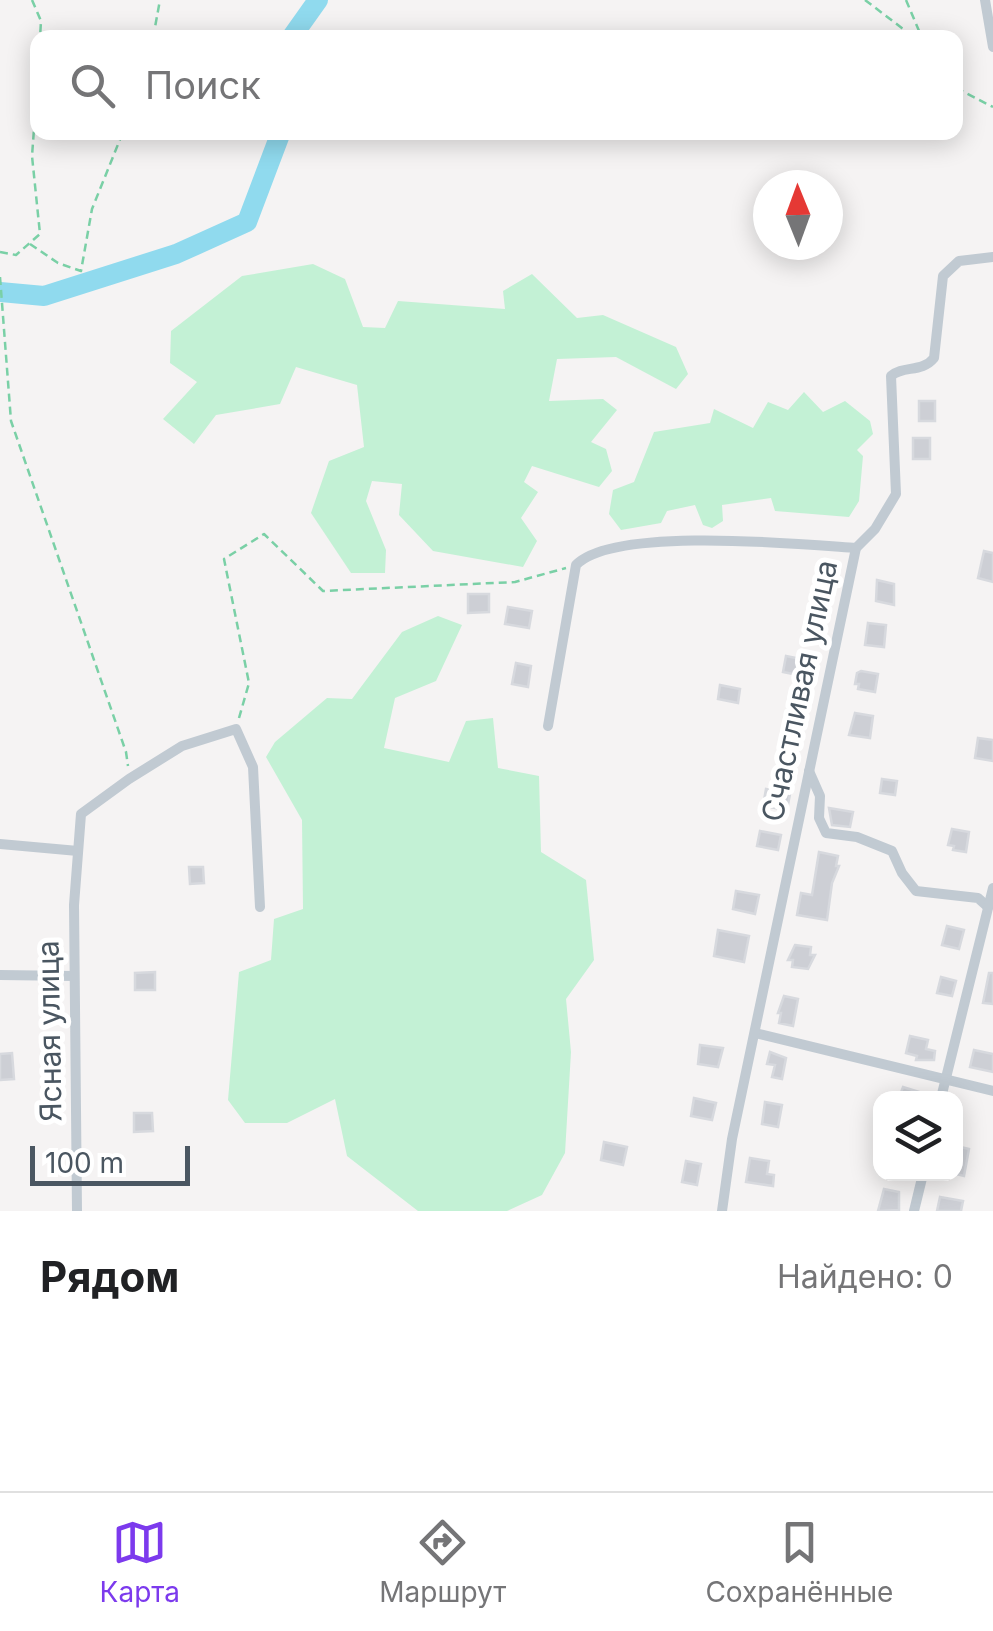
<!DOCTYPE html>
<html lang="ru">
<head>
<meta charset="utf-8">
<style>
  :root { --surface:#fff; --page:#f6f6f6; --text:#202124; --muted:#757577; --line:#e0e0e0; --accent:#7c3aed }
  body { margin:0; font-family:Inter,sans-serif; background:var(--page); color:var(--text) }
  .controls { position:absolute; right:30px; bottom:30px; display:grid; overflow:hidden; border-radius:20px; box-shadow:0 5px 25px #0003 }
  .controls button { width:90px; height:90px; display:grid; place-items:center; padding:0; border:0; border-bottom:2px solid var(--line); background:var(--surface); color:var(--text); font:50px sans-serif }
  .compass { position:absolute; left:753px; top:170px; width:90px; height:90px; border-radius:50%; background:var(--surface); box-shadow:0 5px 25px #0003; rotate:359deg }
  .scale { position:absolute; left:30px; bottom:25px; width:160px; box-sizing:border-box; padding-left:10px; border:5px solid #4a5661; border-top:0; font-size:28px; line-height:35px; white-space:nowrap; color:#4a5661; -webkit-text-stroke:8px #fff; paint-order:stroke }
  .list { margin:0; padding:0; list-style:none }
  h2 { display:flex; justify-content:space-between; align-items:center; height:130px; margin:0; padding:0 40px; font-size:42px }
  h2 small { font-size:32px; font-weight:400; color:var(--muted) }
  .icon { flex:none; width:55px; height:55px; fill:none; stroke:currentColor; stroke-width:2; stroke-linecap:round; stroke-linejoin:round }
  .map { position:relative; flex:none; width:993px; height:1211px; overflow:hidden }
  .search { position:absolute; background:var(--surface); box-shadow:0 5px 25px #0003; left:30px; right:30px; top:30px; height:110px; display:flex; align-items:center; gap:25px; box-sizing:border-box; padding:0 35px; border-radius:20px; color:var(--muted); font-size:38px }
  .sheet { height:280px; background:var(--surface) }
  nav { display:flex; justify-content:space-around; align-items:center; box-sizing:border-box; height:140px; border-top:2px solid var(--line); background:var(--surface); font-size:28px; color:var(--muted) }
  nav a { display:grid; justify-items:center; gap:5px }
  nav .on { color:var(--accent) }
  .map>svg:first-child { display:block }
  .green { fill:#c3f1d5 }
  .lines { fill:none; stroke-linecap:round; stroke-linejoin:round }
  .river { stroke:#90daee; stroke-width:20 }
  .building { fill:#cdcfd5; stroke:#d7d9de; stroke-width:2.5 }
  .path { stroke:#7ad0a6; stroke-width:2.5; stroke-dasharray:8 5; stroke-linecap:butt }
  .minor { stroke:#c1cad2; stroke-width:10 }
  .labels { text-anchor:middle; stroke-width:10; stroke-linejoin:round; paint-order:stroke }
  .street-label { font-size:30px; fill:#4a5661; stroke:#fff }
</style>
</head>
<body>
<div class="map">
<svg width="993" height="1211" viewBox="0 0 993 1211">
  <rect width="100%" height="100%" fill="#f5f3f3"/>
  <g class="green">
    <path d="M313,264L345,279L363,327L385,328L398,301L505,309L503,291L532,274L577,318L603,315L676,347L688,374L676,389L616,357L557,359L549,401L603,399L617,410L591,442L606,449L612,471L599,487L532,466L524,482L538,492L521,518L537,541L523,567L433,551L399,515L402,484L372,481L366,501L386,550L385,573H351L311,513L329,461L364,447L357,385L296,367L280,404L216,415L194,444L163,419L197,382L170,363L171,331L242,276Z"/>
    <path d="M804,392L823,412L845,401L870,421L873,434L857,450L863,456L859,501L849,517L775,511L771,498L722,505L723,521L712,528L703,525L695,505L667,511L661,523L621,530L609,514L613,490L634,482L654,432L710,423L714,409L753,428L768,402L788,410Z"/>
    <path d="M438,616L462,625L436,681L395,698L384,748L449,762L466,721L493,718L498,768L539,776L541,852L586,880L594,960L566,999L571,1052L565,1153L542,1195L507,1211H418L347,1156L335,1099L287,1123H245L228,1100L239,972L271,960L274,919L303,909L302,820L266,757L275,742L327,698L352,699L402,632Z"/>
  </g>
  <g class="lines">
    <g class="river">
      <path d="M291,38L318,0"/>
      <path d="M0,292L44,296L176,254L247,222L281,132"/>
    </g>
  </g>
  <g class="building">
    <rect x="919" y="401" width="16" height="20"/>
    <rect x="913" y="438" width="17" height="21"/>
    <path d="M984,551L993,553V582L978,578Z"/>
    <path d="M877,580L894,584V605L876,601Z"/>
    <path d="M468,594H489V612L468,613Z"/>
    <path d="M508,607L532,611L529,628L505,624Z"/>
    <path d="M868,623L886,625L884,647L865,645Z"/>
    <path d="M786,656L806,660L803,676L783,672Z"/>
    <path d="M516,663L531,666L528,687L512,684Z"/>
    <path d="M861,671L878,674L875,692L858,689L859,684H855L857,673Z"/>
    <path d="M720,685L740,689L738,703L718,699Z"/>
    <path d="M855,713L873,716L870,738L849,735Z"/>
    <path d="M978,738L993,740V761L975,758Z"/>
    <path d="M882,779L897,781L895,795L880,793Z"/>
    <path d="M766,789L790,794L787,810L763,806Z"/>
    <path d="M829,808L853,812L850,827L832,825Z"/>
    <path d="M952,829L969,832L966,852L953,850L954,846L948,845Z"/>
    <path d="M760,831L781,835L778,850L757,846Z"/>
    <path d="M819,852L838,856L836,866H839L832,883L827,920L797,915L801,893L812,895Z"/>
    <path d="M189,867H203L204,883L190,884Z"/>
    <path d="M736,891L759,895L755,914L733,909Z"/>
    <path d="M947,926L964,930L959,949L942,945Z"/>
    <path d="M718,930L749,936L744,962L714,956Z"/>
    <path d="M795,945L811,947L810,955H815L808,969L792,967L793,960H788Z"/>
    <path d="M155,972V990H135V973Z"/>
    <path d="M989,973H993V1004L983,1003Z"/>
    <path d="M941,977L956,981L952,996L937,993Z"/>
    <path d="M784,996L798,999L793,1026L779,1023L781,1013H778Z"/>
    <path d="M910,1036L928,1040L926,1049L935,1051L934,1060H916L917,1056L906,1053Z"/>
    <path d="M700,1045L723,1048L718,1067L698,1064Z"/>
    <path d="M974,1050L993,1054V1072L970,1067Z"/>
    <path d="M770,1052L786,1058L782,1079L772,1077L775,1065L767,1064Z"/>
    <path d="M12,1053L14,1079L0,1080V1054Z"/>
    <path d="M903,1087L932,1096V1098H899Z"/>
    <path d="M694,1098L716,1103L712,1120L691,1116Z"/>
    <path d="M765,1102L782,1105L778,1127L762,1124Z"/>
    <path d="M134,1113H152L153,1131L134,1132Z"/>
    <path d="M604,1142L627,1147L623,1165L601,1160Z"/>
    <path d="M956,1146L969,1149L964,1176L956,1174Z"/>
    <path d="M750,1158L769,1161L767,1174L774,1175L773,1186L746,1182Z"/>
    <path d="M686,1161L701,1164L697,1185L682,1182Z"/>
    <path d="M884,1189L899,1192V1210L878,1211Z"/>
    <path d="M940,1197L963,1201L961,1211H937Z"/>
  </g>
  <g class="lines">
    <g class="path">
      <path d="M32,0L41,21L40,38"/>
      <path d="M865,0L915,38"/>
      <path d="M906,0L922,38"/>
      <path d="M153,38L160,0"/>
      <path d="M956,88L993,107"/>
      <path d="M30,244L58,263L81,271L92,209L123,132"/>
      <path d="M0,252L16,255L40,234L32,156L38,75"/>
      <path d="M0,277L11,421L126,752L128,766"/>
      <path d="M239,718L249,683L224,559L264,534L323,591L515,582L566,568"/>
    </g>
    <g class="minor">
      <path d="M985,0L993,47"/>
      <path d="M548,726L576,565C613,526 799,544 856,548"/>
      <path d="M809,771L820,796L819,818L826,833L857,837L892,851L902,873L916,891L978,898L988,907"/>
      <path d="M0,844L78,851"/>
      <path d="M0,975L74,976"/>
      <path d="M755,1033L993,1091"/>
      <path d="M941,1098L993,888"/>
      <path d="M77,1211L74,905L81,814L129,779L182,746L236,729L253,767L260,907"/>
      <path d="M722,1211L732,1139L856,548L875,529L896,494L891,376C903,365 922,373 934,358L943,276L959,261L993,257"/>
      <path d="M914,1211L923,1174"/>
    </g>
  </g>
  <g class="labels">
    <g class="street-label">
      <text transform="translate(800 691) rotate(-78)" y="10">Счастливая улица</text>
      <text transform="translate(50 1031) rotate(-91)" y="10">Ясная улица</text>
    </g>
  </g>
</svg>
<div class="controls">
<button><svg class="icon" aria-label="layers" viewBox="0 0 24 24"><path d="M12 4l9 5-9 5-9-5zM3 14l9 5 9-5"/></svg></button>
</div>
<svg class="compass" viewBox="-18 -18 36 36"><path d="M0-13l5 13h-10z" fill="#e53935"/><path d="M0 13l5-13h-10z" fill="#757577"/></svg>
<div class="scale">100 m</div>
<div class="search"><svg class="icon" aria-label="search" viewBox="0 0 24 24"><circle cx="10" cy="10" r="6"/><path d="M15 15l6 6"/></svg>Поиск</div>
</div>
<section class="sheet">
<h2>Рядом<small>Найдено: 0</small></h2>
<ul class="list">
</ul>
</section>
<nav>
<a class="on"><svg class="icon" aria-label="map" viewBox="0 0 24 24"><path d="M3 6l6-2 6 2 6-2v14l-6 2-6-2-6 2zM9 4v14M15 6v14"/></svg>Карта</a>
<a><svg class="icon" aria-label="directions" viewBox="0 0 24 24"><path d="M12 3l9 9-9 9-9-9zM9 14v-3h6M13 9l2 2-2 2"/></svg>Маршрут</a>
<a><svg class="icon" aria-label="saved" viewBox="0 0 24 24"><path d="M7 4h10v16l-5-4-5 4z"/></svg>Сохранённые</a>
</nav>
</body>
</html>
